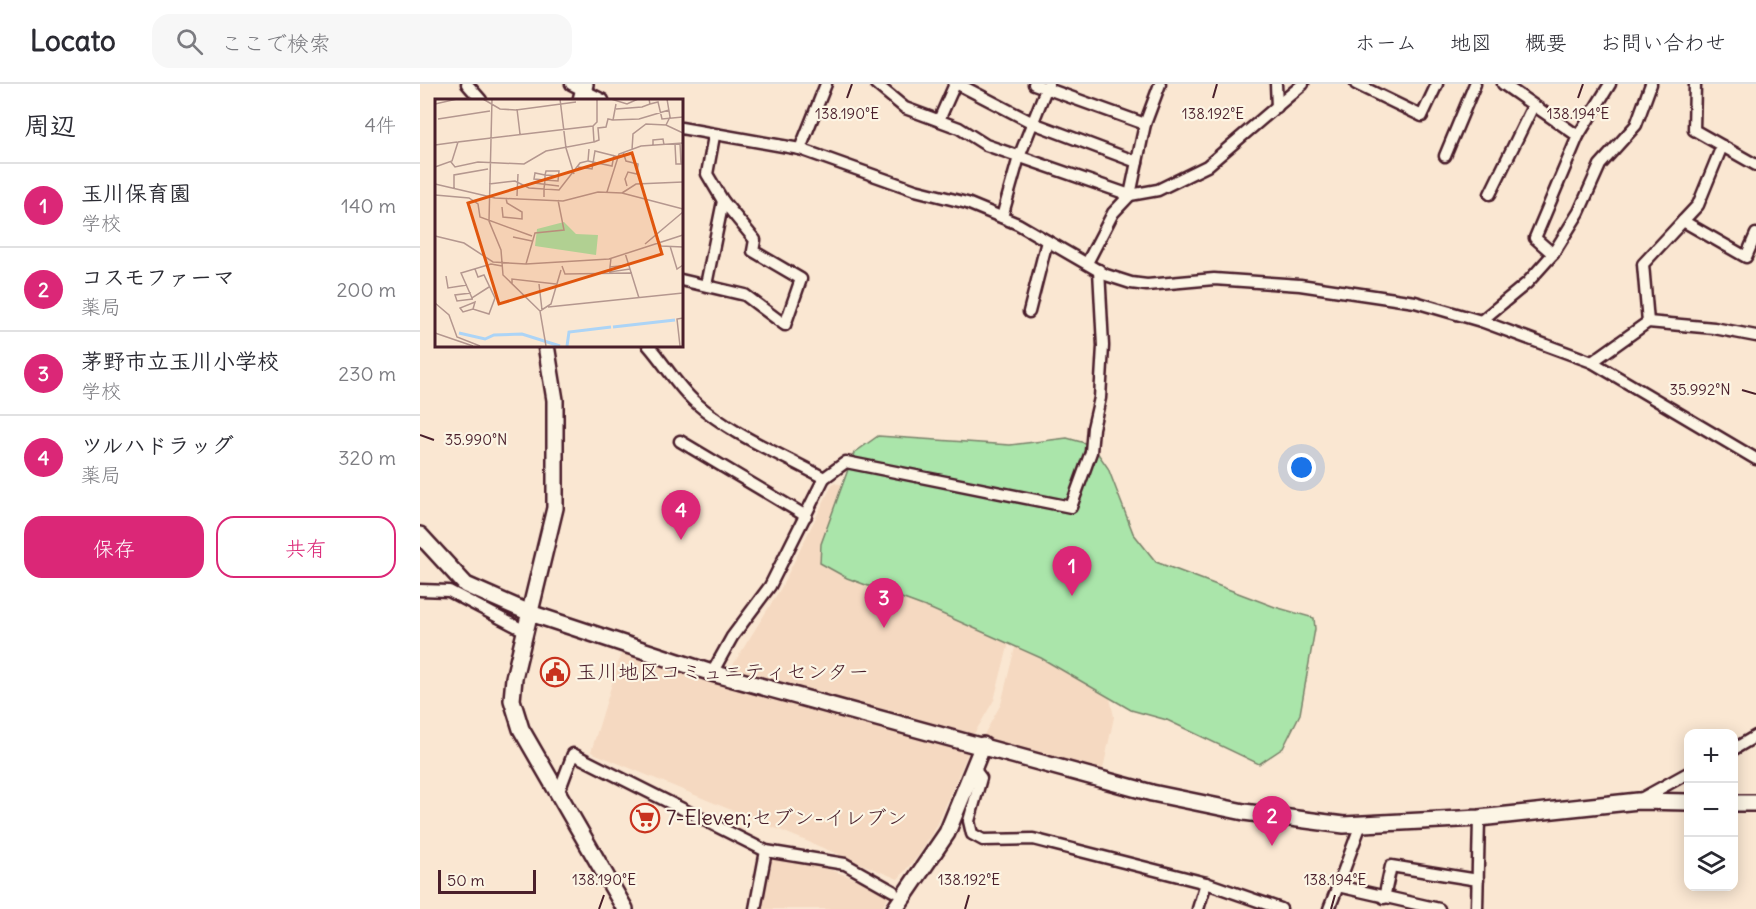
<!DOCTYPE html>
<html lang="ja">
<head>
<meta charset="utf-8">
<style>
  :root { --surface:#fff; --page:#f7f7f7; --text:#2b2b33; --muted:#7c7c81; --line:#e1e1e2; --accent:#db2777 }
  body { margin:0; font-family:Delius,"Klee One",sans-serif; background:var(--page); color:var(--text) }
  .controls { position:absolute; right:18px; bottom:18px; display:grid; overflow:hidden; border-radius:12px; box-shadow:0 3px 15px #0003 }
  .controls button { width:54px; height:54px; display:grid; place-items:center; padding:0; border:0; border-bottom:2px solid var(--line); background:var(--surface); color:var(--text); font:30px sans-serif }
  .scale { position:absolute; left:18px; bottom:15px; width:98px; box-sizing:border-box; padding-left:6px; border:3px solid #4a1f2b; border-top:0; font-size:16px; line-height:21px; white-space:nowrap; color:#4a1f2b; -webkit-text-stroke:4px #fcf5e5; paint-order:stroke }
  .you { position:absolute; left:882px; top:384px; width:21px; height:21px; margin:-15px; border:4px solid #fff; border-radius:50%; background:#1a73e8; box-shadow:0 0 0 9px #1a73e833 }
  .badge { display:grid; place-items:center; width:39px; height:39px; border-radius:50%; background:var(--accent); color:#fff; font-size:20px; font-weight:700 }
  .pin { position:absolute; translate:-50% -50px; filter:drop-shadow(0 2px 3px #0008) }
  .pin::after { content:''; position:absolute; top:32px; width:21px; height:18px; background:inherit; clip-path:polygon(0 0,100% 0,50% 100%) }
  .list { margin:0; padding:0; list-style:none }
  h2 { display:flex; justify-content:space-between; align-items:center; height:78px; margin:0; padding:0 24px; font-size:26px }
  h2 small { font-size:20px; font-weight:400; color:var(--muted) }
  .list li { display:grid; grid-template-columns:39px 1fr auto; gap:18px; align-items:center; box-sizing:border-box; height:84px; padding:0 24px; border-top:2px solid var(--line) }
  .list b { display:block; font-size:22px; white-space:nowrap }
  .list p { margin:0; font-size:20px; white-space:nowrap; color:var(--muted) }
  .list em { font-size:20px; font-style:normal; color:var(--muted) }
  .actions { display:flex; gap:12px; padding:18px 24px }
  .actions a { flex:1; padding:14px 0; border:2px solid var(--accent); border-radius:18px; text-align:center; font-size:21px; color:var(--accent) }
  .actions .main { background:var(--accent); color:#fff }
  .icon { flex:none; width:33px; height:33px; fill:none; stroke:currentColor; stroke-width:2; stroke-linecap:round; stroke-linejoin:round }
  .map { position:relative; flex:none; width:1336px; height:825px; overflow:hidden }
  header { display:flex; align-items:center; gap:36px; box-sizing:border-box; height:84px; padding:0 30px; background:var(--surface); border-bottom:2px solid var(--line) }
  header strong { font-size:28px }
  nav { display:flex; gap:33px; margin-inline-start:auto; font-size:21px }
  .search { width:420px; height:54px; background:var(--page); display:flex; align-items:center; gap:15px; box-sizing:border-box; padding:0 21px; border-radius:18px; color:var(--muted); font-size:22px }
  main { display:flex }
  aside { flex:1; background:var(--surface) }
  .map>svg:first-child { display:block }
  .built { fill:#f5d9c1 }
  .green { fill:#aae5aa; stroke:#7a826a; stroke-width:1.5 }
  .lines { fill:none; stroke-linecap:round; stroke-linejoin:round }
  .street-casing { stroke:#4a1f2b; stroke-width:15 }
  .secondary-casing { stroke:#4a1f2b; stroke-width:20 }
  .street { stroke:#fcf5e5; stroke-width:10 }
  .secondary { stroke:#fcf5e5; stroke-width:15 }
  .ticks { fill:none; stroke:#4a1f2b; stroke-width:2 }
  .labels { text-anchor:middle; stroke-width:4.5; stroke-linejoin:round; paint-order:stroke }
  .poi-label { font-size:21px; fill:#4a1f2b; stroke:#fcf5e5; text-anchor:start }
  .inset-river { fill:none; stroke:#acd4f6; stroke-width:3 }
  .inset-road { fill:none; stroke:#b4978f; stroke-width:1.5 }
  .view { fill:#e0560e; fill-opacity:0.15; stroke:#e0560e; stroke-width:3 }
  .inset-edge { fill:none; stroke:#4a1f2b; stroke-width:3 }
  .ticks-label { font-size:15px; text-anchor:middle; fill:#4a1f2b; stroke:#fcf5e5; stroke-width:4.5; stroke-linejoin:round; paint-order:stroke }
</style>
</head>
<body>
<header>
<strong>Locato</strong>
<div class="search"><svg class="icon" aria-label="search" viewBox="0 0 24 24"><circle cx="10" cy="10" r="6"/><path d="M15 15l6 6"/></svg>ここで検索</div>
<nav><a>ホーム</a><a>地図</a><a>概要</a><a>お問い合わせ</a></nav>
</header>
<main>
<aside>
<h2>周辺<small>4件</small></h2>
<ul class="list">
<li><span class="badge">1</span><div><b>玉川保育園</b><p>学校</p></div><em>140 m</em></li>
<li><span class="badge">2</span><div><b>コスモファーマ</b><p>薬局</p></div><em>200 m</em></li>
<li><span class="badge">3</span><div><b>茅野市立玉川小学校</b><p>学校</p></div><em>230 m</em></li>
<li><span class="badge">4</span><div><b>ツルハドラッグ</b><p>薬局</p></div><em>320 m</em></li>
</ul>
<div class="actions"><a class="main">保存</a><a>共有</a></div>
</aside>
<div class="map">
<svg width="1336" height="825" viewBox="0 0 1336 825">
  <rect width="100%" height="100%" fill="#fae7d2"/>
  <filter id="ink" filterUnits="userSpaceOnUse"><feTurbulence type="fractalNoise" baseFrequency=".0167" numOctaves="2"/><feDisplacementMap in="SourceGraphic" scale="12" xChannelSelector="R" yChannelSelector="G"/><feConvolveMatrix kernelMatrix="1 2 1 2 8 2 1 2 1" color-interpolation-filters="sRGB"/></filter>
  <g filter="url(#ink)">
    <g class="built">
      <path d="M413,399L607,430L614,464L574,616L554,650L311,584L361,504Z"/>
      <path d="M628,430L681,571L694,633L682,690L561,656L581,620Z"/>
      <path d="M202,567L550,664L517,742L498,772L478,795L171,668Z"/>
      <path d="M353,765L472,808L461,825H341Z"/>
    </g>
    <path class="green" d="M458,352L590,361L647,354L672,361L688,384L713,449L736,478L855,523L894,534L895,545L880,630L863,664L839,680L747,636L711,626L621,574L511,525L427,494L400,479L401,460L434,369Z"/>
    <g class="lines">
      <g class="street-casing">
        <g id="street">
          <path d="M47,0L61,16"/>
          <path d="M151,0L183,16"/>
          <path d="M456,0L485,24L539,44L566,61L710,111L738,106L787,82L883,0"/>
          <path d="M538,0L613,39L717,78"/>
          <path d="M614,0L725,40L740,0"/>
          <path d="M856,0L857,23"/>
          <path d="M936,0L1002,32L1017,0"/>
          <path d="M1083,0L1158,52L1190,0"/>
          <path d="M1275,0L1274,46L1336,81"/>
          <path d="M519,36L535,0"/>
          <path d="M261,44L380,65L495,106L547,119L598,140L686,191L711,199L727,201L794,195L880,201L995,218L1061,237L1172,278L1336,375"/>
          <path d="M380,65L406,0"/>
          <path d="M1025,72L1055,0"/>
          <path d="M1070,110L1113,22"/>
          <path d="M582,133L599,73L628,0"/>
          <path d="M1263,137L1278,121L1302,62"/>
          <path d="M1133,170L1115,154L1158,52"/>
          <path d="M667,179L693,129L710,111L725,40"/>
          <path d="M261,196L325,211L365,241L381,195L333,167L335,156L303,117L287,90L294,52"/>
          <path d="M286,201L303,117"/>
          <path d="M609,228L627,157"/>
          <path d="M1061,237L1107,199L1133,170L1159,128L1180,81L1216,41L1231,0"/>
          <path d="M1228,238L1223,180L1263,137L1326,173L1336,150"/>
          <path d="M228,261C244,279 257,302 275,318C313,352 361,370 404,394"/>
          <path d="M1172,278L1228,238L1294,244L1336,252"/>
          <path d="M260,357L386,432"/>
          <path d="M0,506L29,507L107,548"/>
          <path d="M292,589L312,553L350,502L404,394L426,378L651,423L671,368L673,344L680,314L683,262L679,186"/>
          <path d="M1314,665L1336,652"/>
          <path d="M555,686L561,694L549,737L552,750L563,756L613,755L786,799L861,825"/>
          <path d="M138,710L153,670L346,767L425,780L473,807"/>
          <path d="M1219,716L1268,689"/>
          <path d="M941,740L918,802L1019,825"/>
          <path d="M964,814L971,782L1058,796"/>
          <path d="M335,825L346,767"/>
          <path d="M778,825L786,799"/>
          <path d="M909,825L918,802"/>
          <path d="M1057,825L1059,734"/>
        </g>
      </g>
      <g class="secondary-casing">
        <g id="secondary">
          <path d="M161,16L165,0"/>
          <path d="M126,261L135,316V424L94,594L92,616L101,645L205,825"/>
          <path d="M0,451L46,501L110,529L292,589L732,709L824,728L924,741L1059,734L1218,717L1268,718"/>
          <path d="M1314,719H1336"/>
          <path d="M475,825L527,749L563,661"/>
        </g>
      </g>
      <use href="#street" class="street"/>
      <use href="#secondary" class="secondary"/>
    </g>
  </g>
  <path class="ticks" d="M427,14L432,0M793,14L797,0M1158,14L1163,0M1322,306L1336,310M0,351L14,356M179,825L184,811M545,825L549,811M911,825L915,811"/>
  <defs>
    <g id="civic-ring" transform="scale(1.5)"><circle r="9.5" fill="#fcf5e5" stroke="#c8321e" stroke-width="1.5"/><path d="M-.6-6.5H3V-4.5H.6V-3L4-1V1h2V6H-6V1h2V-1L-.6-3ZM-1.2 2.5V6h2.4V2.5Z" fill="#c8321e"/></g>
    <g id="supermarket-ring" transform="scale(1.5)"><circle r="9.5" fill="#fcf5e5" stroke="#c8321e" stroke-width="1.5"/><path d="M-6-5.5h2.5l.6 2H6L4.5 2H-2.5L-4.4-4H-6ZM-1.5 3.2a1.3 1.3 0 1 0 .1 0ZM3 3.2a1.3 1.3 0 1 0 .1 0Z" fill="#c8321e"/></g>
  </defs>
  <g fill-rule="evenodd">
    <use href="#civic-ring" x="135" y="588"/>
    <use href="#supermarket-ring" x="225" y="734"/>
  </g>
  <g class="labels">
    <g class="poi-label">
      <text x="156" y="595">玉川地区コミュニティセンター</text>
      <text x="246" y="741">7-Eleven;セブン-イレブン</text>
    </g>
  </g>
  <g transform="translate(15 15)">
    <rect width="248" height="248" fill="#fae7d2"/>
    <path d="M129,123L141,135L163,136L161,156L100,147L102,130Z" fill="#aae5aa"/>
    <path class="inset-river" d="M178,228L240,221M24,234L50,240L59,236L87,235L125,247M132,247L134,233L176,228"/>
    <path class="inset-road" d="M48,0L65,10L81,11L141,3M57,0L54,122L66,151L68,176L105,212L111,247M125,0L131,49L139,75M176,0L192,5L203,0M0,5L22,0M181,5L178,21L204,20L234,11M215,5L223,3L227,20L248,18M82,10L85,35M181,10L207,8L215,5L214,0M3,20L55,12M231,26L235,18L232,0M159,43L164,41L163,29L171,28L173,20L178,21M240,45L241,65H246L245,44M0,46L22,43M218,46V41L228,40L229,46M197,51L198,35L211,25L231,26L248,34M188,53L191,62L203,65L202,75L193,73L190,80L192,87M153,62L177,67L179,56M16,63L20,68L43,63L89,65L111,52L159,43L158,27M0,68L17,62L23,43L158,27L162,23V0M143,68L157,70L160,52L184,58M99,84L124,87M0,85L60,99L128,102L163,93L187,94L248,110M54,85L80,82L94,89L124,91L145,64L153,62L154,50M19,89V76L53,70M172,93L184,55L206,47L248,44M187,94L201,85L248,83M0,96L34,99L43,105L45,118L97,137M82,97L83,75M109,98V90L110,81V76L111,72H124L123,82L110,81L99,80L100,74L110,76L124,77M67,108L68,118L87,120V113L72,104L71,99M0,137L29,144L58,163L91,165L174,160L248,136M78,138L97,142M224,142L226,147L248,148M210,145L248,113M235,147L242,170L248,166M190,154L204,199M176,159L175,168L194,166M91,165L100,134L129,131L123,101M127,167L130,175L197,174M175,168V173L195,170M11,177L13,189L32,186M77,185V180L121,185M104,185L107,211M54,188L37,199L26,174L56,165L67,167M36,194L20,196L22,202L38,200M0,204L14,216L22,238L45,247M113,208L248,194M38,210L40,203L25,209L28,213L38,210L54,215L60,199L49,176L43,178L40,170M105,212L116,205L126,171M0,234L38,247M245,247L242,220L248,219"/>
    <path class="view" d="M197,54L227,155L64,205L33,104Z"/>
    <rect width="248" height="248" class="inset-edge"/>
  </g>
  <g class="ticks-label">
    <text x="427" y="35">138.190°E</text>
    <text x="793" y="35">138.192°E</text>
    <text x="1158" y="35">138.194°E</text>
    <text x="1280" y="311">35.992°N</text>
    <text x="56" y="361">35.990°N</text>
    <text x="184" y="801">138.190°E</text>
    <text x="549" y="801">138.192°E</text>
    <text x="915" y="801">138.194°E</text>
  </g>
</svg>
<div class="controls">
<button>+</button>
<button>−</button>
<button><svg class="icon" aria-label="layers" viewBox="0 0 24 24"><path d="M12 4l9 5-9 5-9-5zM3 14l9 5 9-5"/></svg></button>
</div>
<div class="scale">50 m</div>
<div class="you"></div>
<div class="pin badge" style="left:652px;top:512px">1</div>
<div class="pin badge" style="left:852px;top:762px">2</div>
<div class="pin badge" style="left:464px;top:544px">3</div>
<div class="pin badge" style="left:261px;top:456px">4</div>
</div>
</main>
</body>
</html>
